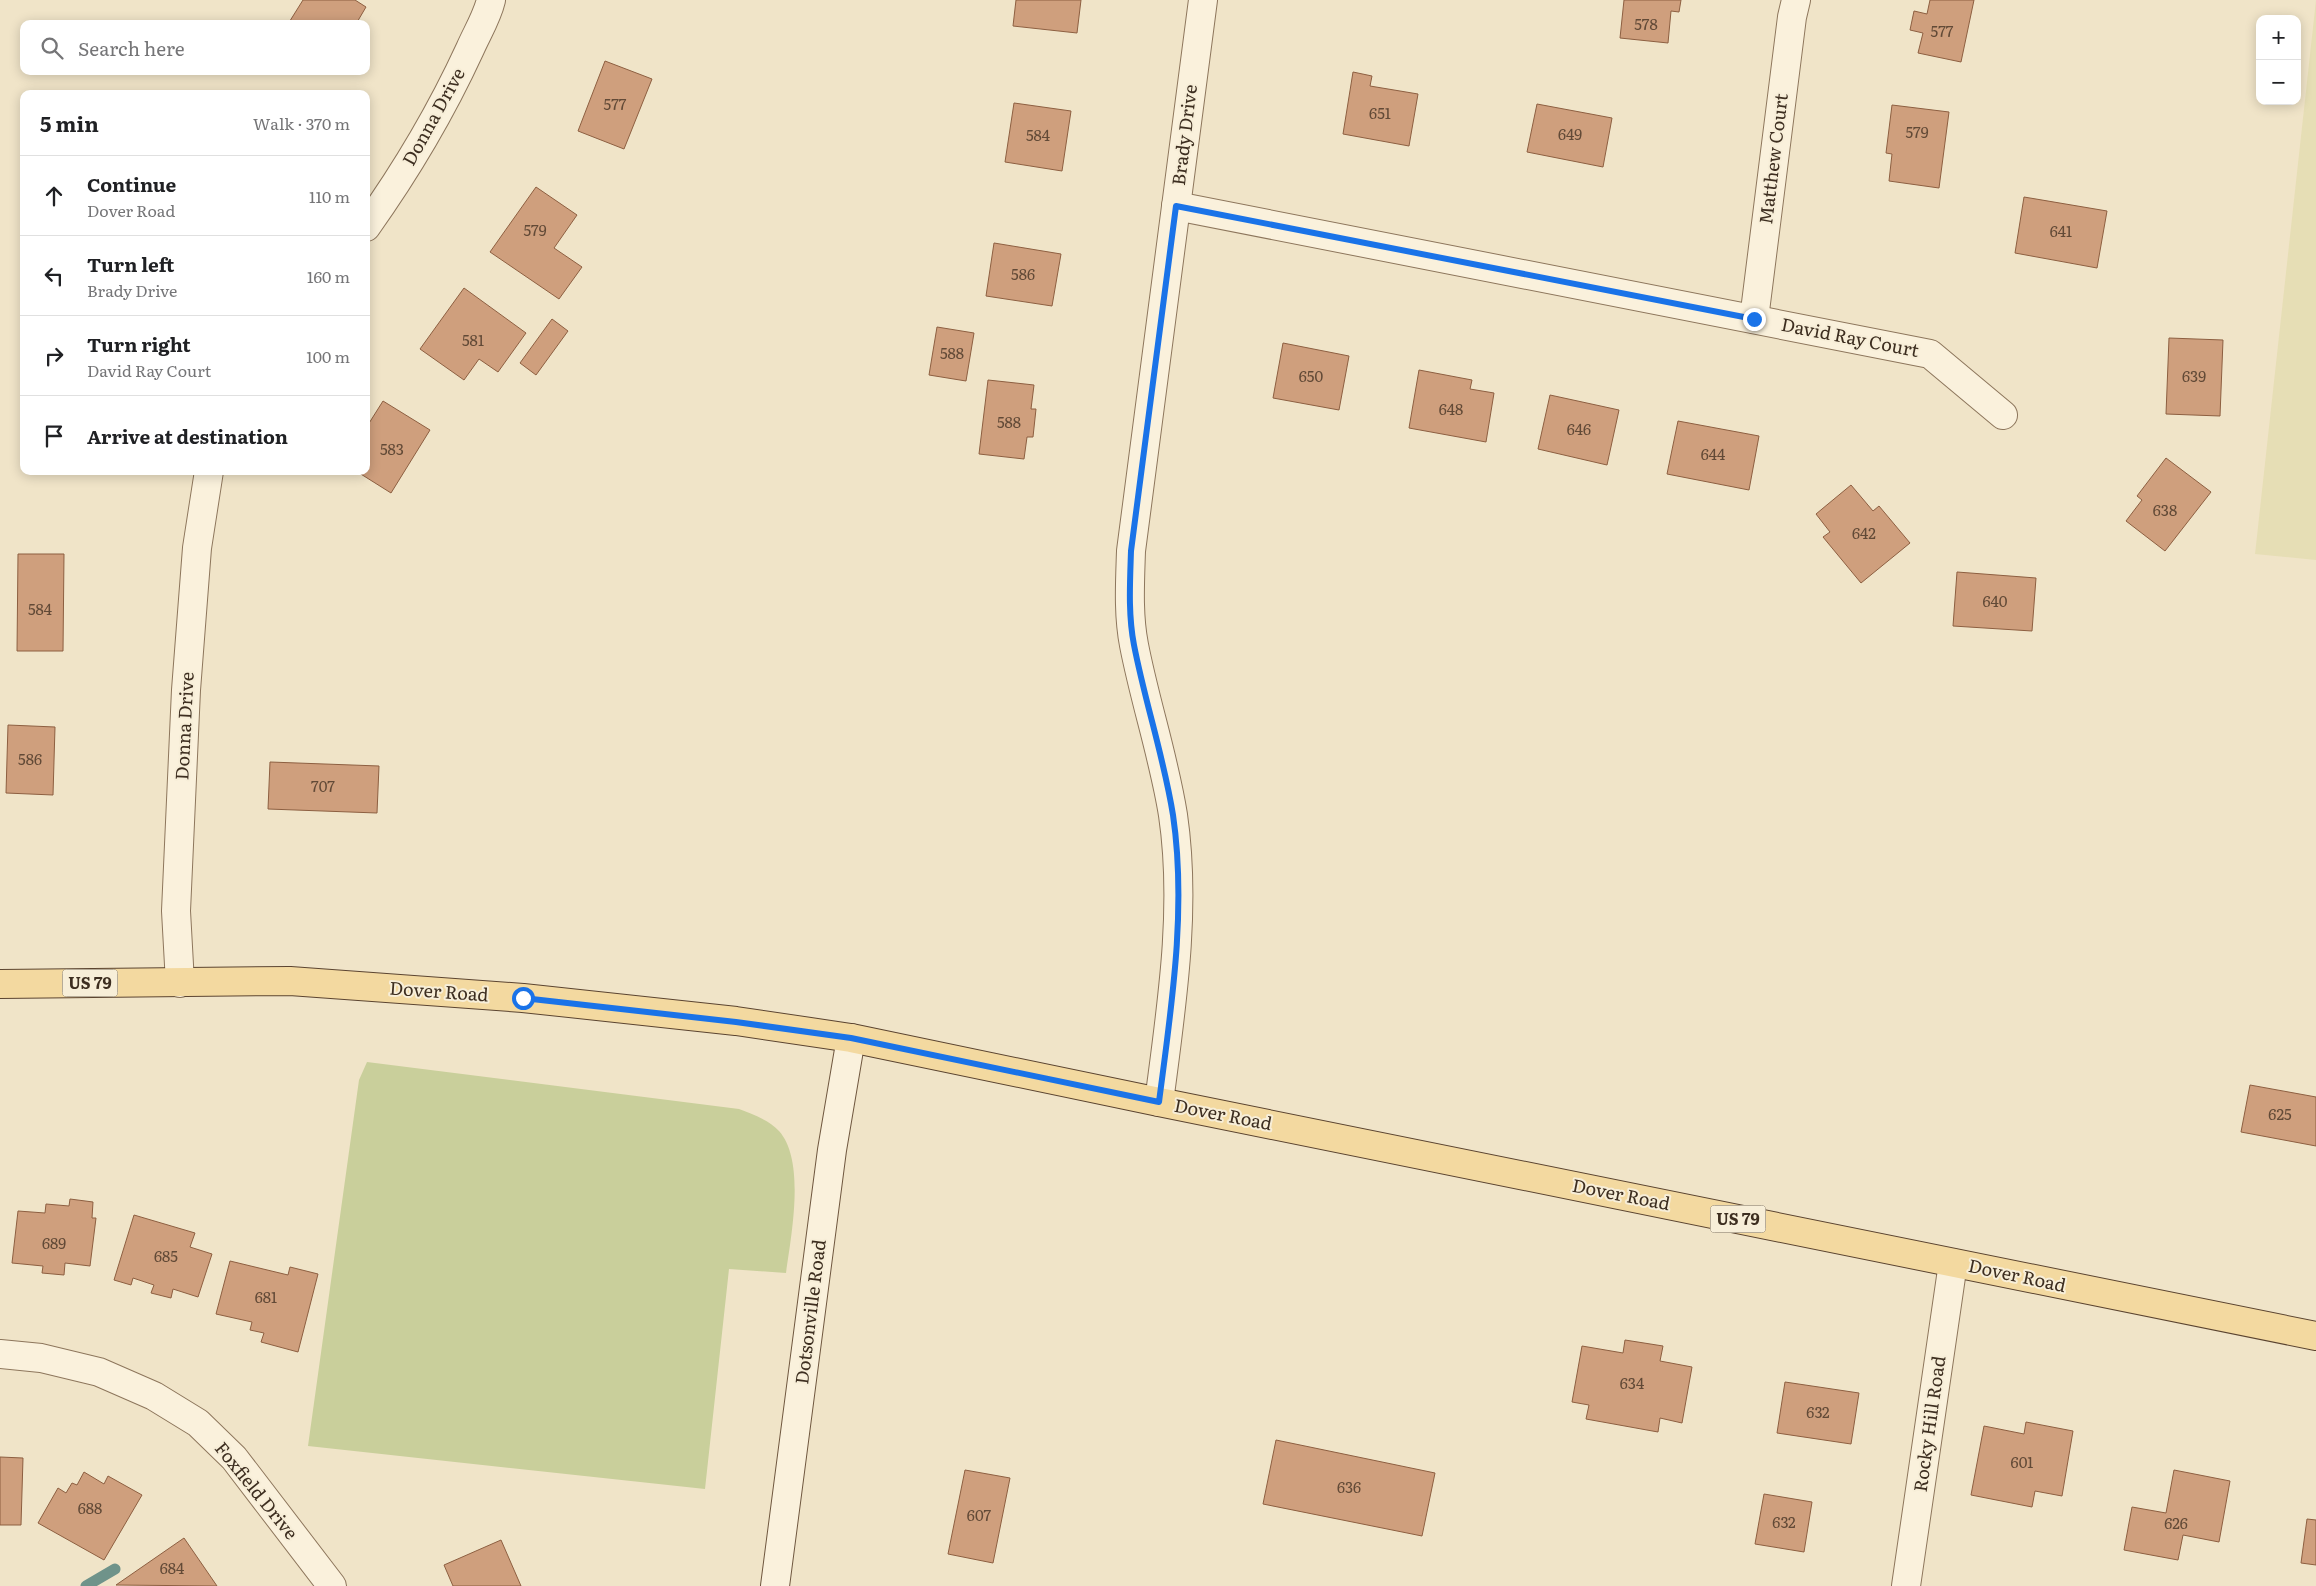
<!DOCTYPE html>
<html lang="en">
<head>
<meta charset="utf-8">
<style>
  :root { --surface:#fff; --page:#f6f6f6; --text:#202124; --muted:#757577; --line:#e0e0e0 }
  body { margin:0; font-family:Literata,serif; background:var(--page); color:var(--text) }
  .controls { position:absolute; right:15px; top:15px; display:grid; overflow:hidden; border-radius:10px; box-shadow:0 2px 12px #0003 }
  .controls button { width:45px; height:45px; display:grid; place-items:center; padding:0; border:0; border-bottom:1px solid var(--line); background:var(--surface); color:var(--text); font:25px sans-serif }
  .stop { position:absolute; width:15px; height:15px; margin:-11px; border:4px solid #1a73e8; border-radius:50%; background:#fff }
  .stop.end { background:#1a73e8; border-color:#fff; box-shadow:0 1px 5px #0008 }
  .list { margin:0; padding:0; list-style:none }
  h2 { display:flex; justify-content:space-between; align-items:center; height:65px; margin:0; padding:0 20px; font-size:21px }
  h2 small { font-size:16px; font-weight:400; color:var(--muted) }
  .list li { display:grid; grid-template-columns:32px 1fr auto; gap:15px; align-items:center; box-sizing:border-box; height:80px; padding:0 20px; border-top:1px solid var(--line) }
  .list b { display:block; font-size:19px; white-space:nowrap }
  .list p { margin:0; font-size:16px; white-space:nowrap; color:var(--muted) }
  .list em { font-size:16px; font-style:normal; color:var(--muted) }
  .icon { flex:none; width:28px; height:28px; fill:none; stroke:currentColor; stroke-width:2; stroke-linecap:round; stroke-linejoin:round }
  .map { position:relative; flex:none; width:2316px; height:1586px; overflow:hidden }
  .search { position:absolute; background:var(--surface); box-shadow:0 2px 12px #0003; left:20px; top:20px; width:350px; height:55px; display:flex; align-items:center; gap:12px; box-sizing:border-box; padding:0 18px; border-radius:10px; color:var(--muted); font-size:19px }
  .panel { position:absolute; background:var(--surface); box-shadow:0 2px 12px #0003; left:20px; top:90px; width:350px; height:385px; border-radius:10px }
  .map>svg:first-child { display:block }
  .farmland { fill:#e6deb5 }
  .green { fill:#c9cf9b }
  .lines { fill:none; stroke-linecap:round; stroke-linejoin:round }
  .stream { stroke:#6f938a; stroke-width:11 }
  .building { fill:#cf9f7d; stroke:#8d5f41 }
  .minor-casing { stroke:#8d765c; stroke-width:30 }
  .secondary-casing { stroke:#6f573f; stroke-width:30 }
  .primary-casing { stroke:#5b4430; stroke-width:30 }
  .minor { stroke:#faf1dc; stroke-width:28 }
  .secondary { stroke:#faf1dc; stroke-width:28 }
  .primary { stroke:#f3d9a0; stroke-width:28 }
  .route { stroke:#1a73e8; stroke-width:6 }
  .labels { text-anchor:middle; stroke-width:4; stroke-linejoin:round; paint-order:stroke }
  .number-label { font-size:15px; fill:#624a37 }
  .shield { fill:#f7eed8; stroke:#756857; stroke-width:1 }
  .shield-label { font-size:16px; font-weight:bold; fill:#3d2e20 }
  .street-label { font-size:18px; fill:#3d2e20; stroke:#f7eed8 }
</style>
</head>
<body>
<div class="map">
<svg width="2316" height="1586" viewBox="0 0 2316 1586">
  <rect width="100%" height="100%" fill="#f0e4c8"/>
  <path class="farmland" d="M2316,0V560L2255,554Z"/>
  <path class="green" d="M367,1062L739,1109C752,1114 769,1120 779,1131C806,1161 791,1236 786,1273L729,1269L705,1489L308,1446L359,1080Z"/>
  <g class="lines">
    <path class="stream" d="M86,1586L115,1569"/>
  </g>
  <g class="building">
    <path d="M303,0H355L366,7L356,24H288Z"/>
    <path d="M1016,0H1081L1077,33L1013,26Z"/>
    <path d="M1624,0H1681L1679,12L1671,11L1668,43L1620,38Z"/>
    <path d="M1930,0H1974L1961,62L1918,53L1923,33L1910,30L1914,11L1927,14Z"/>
    <path d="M605,61L652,79L624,149L578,131Z"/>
    <path d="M1353,72L1372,76L1370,86L1418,94L1409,146L1343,134Z"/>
    <path d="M1014,103L1071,111L1062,171L1005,162Z"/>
    <path d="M1537,104L1612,118L1603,167L1527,152Z"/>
    <path d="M1892,105L1949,112L1939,188L1889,181L1892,154L1886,153Z"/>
    <path d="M536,187L577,215L554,248L582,267L559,299L490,252Z"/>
    <path d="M2024,197L2107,211L2097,268L2015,253Z"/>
    <path d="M994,243L1061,254L1052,306L986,296Z"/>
    <path d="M464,288L526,333L498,372L479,359L464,380L420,349Z"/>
    <path d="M552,319L568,331L536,375L520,363Z"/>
    <path d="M937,327L974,333L966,381L929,375Z"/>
    <path d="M2169,338L2223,340L2220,416L2166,414Z"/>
    <path d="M1283,343L1349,356L1339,410L1273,398Z"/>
    <path d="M1419,370L1472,380L1470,389L1494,393L1486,442L1409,428Z"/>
    <path d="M988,380L1034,385L1031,409H1036L1033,437H1027L1024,459L979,454Z"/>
    <path d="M1550,395L1619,410L1607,465L1538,449Z"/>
    <path d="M383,401L430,430L391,493L356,471H366V428Z"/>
    <path d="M1678,421L1759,436L1749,490L1667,474Z"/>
    <path d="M2166,458L2211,492L2165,551L2126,521L2142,500L2137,496Z"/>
    <path d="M1851,485L1873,511L1879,506L1910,543L1861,583L1823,537L1830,532L1816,514Z"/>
    <path d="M18,554H64L63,651H17Z"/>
    <path d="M1957,572L2036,578L2032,631L1953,626Z"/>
    <path d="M8,725L55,727L53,795L6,793Z"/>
    <path d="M270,762L379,766L377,813L268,809Z"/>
    <path d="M2250,1085L2316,1097V1146L2241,1132Z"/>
    <path d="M70,1199L93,1202L92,1218H96L90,1266L65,1263L64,1275L42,1273L43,1266L12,1263L18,1211L45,1213L46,1204L69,1206Z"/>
    <path d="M134,1215L195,1233L190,1247L212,1254L198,1297L173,1289L171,1298L151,1293L154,1285L133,1278L131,1285L114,1280Z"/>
    <path d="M230,1261L288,1275L290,1267L318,1274L298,1352L261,1342L264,1333L250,1330L252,1322L216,1314Z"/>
    <path d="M1625,1340L1663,1346L1660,1361L1692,1367L1682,1423L1660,1418L1658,1432L1586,1419L1589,1405L1572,1402L1582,1346L1623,1353Z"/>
    <path d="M1785,1382L1859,1393L1851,1444L1777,1433Z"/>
    <path d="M2026,1422L2073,1431L2062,1496L2035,1491L2032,1507L1971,1495L1984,1426L2024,1434Z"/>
    <path d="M1276,1440L1435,1473L1422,1536L1263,1504Z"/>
    <path d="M0,1457L23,1458L21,1525H0Z"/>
    <path d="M965,1470L1010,1478L993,1563L948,1554Z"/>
    <path d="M2174,1470L2230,1481L2219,1542L2183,1535L2178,1560L2124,1550L2132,1507L2166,1513Z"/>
    <path d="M84,1472L104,1484L108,1476L142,1495L104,1560L38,1523L58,1488L66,1493L72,1483L77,1485Z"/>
    <path d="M1764,1494L1812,1502L1804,1552L1755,1544Z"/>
    <path d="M2307,1519L2316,1520V1565L2301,1563Z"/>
    <path d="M184,1538L217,1586L116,1585Z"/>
    <path d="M501,1540L521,1586H453L444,1565Z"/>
  </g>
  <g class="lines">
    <g class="minor-casing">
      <g id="minor">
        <path d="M1176,206L1930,354L2003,415"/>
        <path d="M366,227C406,171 441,112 470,49C477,33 487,17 491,0"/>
        <path d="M1754,319L1792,17L1796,0"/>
        <path d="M180,983L176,911L186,690L197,548L209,471"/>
        <path d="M1159,1102C1171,1009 1187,910 1173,815C1164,758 1145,702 1134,645C1128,614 1130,582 1131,551L1203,0"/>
        <path d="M0,1354L41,1358L99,1372L154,1396L198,1423L234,1458L332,1586"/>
        <path d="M1906,1586L1953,1263"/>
      </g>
    </g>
    <g class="secondary-casing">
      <path id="secondary" d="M775,1586L832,1150L851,1038"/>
    </g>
    <g class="primary-casing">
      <path id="primary" d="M0,984L290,981L523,998L736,1021L851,1038L1159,1102L2316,1336"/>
    </g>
    <use href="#minor" class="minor"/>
    <use href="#secondary" class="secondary"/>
    <use href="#primary" class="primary"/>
  </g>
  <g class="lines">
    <path class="route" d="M523,998L736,1022L851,1038L1159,1102C1171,1009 1187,910 1173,815C1164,758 1145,702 1134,645C1128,614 1130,582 1131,551L1176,206L1754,319"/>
  </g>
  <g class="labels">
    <g class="number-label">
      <text x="1646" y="30">578</text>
      <text x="1942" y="37">577</text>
      <text x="615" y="110">577</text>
      <text x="1380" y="119">651</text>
      <text x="1917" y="138">579</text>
      <text x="1570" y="140">649</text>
      <text x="1038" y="141">584</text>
      <text x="535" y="236">579</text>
      <text x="2061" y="237">641</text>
      <text x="1023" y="280">586</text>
      <text x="473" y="346">581</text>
      <text x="952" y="359">588</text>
      <text x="1311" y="382">650</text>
      <text x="2194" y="382">639</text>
      <text x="1451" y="415">648</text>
      <text x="1009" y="428">588</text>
      <text x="1579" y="435">646</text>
      <text x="392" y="455">583</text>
      <text x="1713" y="460">644</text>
      <text x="2165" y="516">638</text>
      <text x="1864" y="539">642</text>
      <text x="1995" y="607">640</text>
      <text x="40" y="615">584</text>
      <text x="30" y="765">586</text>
      <text x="323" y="792">707</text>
      <text x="2280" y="1120">625</text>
      <text x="54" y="1249">689</text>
      <text x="166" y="1262">685</text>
      <text x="266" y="1303">681</text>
      <text x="1632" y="1389">634</text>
      <text x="1818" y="1418">632</text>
      <text x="2022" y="1468">601</text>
      <text x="1349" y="1493">636</text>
      <text x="90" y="1514">688</text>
      <text x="979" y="1521">607</text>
      <text x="1784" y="1528">632</text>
      <text x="2176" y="1529">626</text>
      <text x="172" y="1574">684</text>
    </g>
    <g class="shield">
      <rect x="62.5" y="969.5" width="55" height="27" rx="4"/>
      <rect x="1710.5" y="1205.5" width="55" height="27" rx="4"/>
    </g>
    <g class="shield-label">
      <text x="90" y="989">US 79</text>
      <text x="1738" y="1225">US 79</text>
    </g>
    <g class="street-label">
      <text transform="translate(434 117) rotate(-61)" y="6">Donna Drive</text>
      <text transform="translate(1185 135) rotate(-83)" y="6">Brady Drive</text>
      <text transform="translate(1774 159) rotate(-83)" y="6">Matthew Court</text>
      <text transform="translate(1850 338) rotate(11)" y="6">David Ray Court</text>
      <text transform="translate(185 726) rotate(-87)" y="6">Donna Drive</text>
      <text transform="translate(439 992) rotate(4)" y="6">Dover Road</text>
      <text transform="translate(1223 1115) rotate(11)" y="6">Dover Road</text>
      <text transform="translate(1621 1195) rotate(11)" y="6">Dover Road</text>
      <text transform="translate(2017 1276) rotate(12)" y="6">Dover Road</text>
      <text transform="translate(811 1312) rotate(-83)" y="6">Dotsonville Road</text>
      <text transform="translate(1930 1424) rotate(-82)" y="6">Rocky Hill Road</text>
      <text transform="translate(256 1491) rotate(51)" y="6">Foxfield Drive</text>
    </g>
  </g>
</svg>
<div class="controls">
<button>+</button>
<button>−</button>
</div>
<div class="stop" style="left:523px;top:998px"></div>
<div class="stop end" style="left:1754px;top:319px"></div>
<div class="search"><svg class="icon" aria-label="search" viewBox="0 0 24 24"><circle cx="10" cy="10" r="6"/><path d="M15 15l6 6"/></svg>Search here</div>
<section class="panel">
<h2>5 min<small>Walk · 370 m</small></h2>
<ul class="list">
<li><svg class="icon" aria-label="ahead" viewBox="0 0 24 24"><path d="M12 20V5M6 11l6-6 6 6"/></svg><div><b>Continue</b><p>Dover Road</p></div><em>110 m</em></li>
<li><svg class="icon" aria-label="left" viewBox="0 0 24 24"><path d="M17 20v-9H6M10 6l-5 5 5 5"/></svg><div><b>Turn left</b><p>Brady Drive</p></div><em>160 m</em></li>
<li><svg class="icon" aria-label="right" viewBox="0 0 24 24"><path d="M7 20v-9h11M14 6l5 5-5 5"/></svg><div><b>Turn right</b><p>David Ray Court</p></div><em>100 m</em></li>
<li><svg class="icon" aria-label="arrive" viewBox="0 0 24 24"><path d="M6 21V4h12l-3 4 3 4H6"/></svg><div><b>Arrive at destination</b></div></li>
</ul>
</section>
</div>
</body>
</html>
